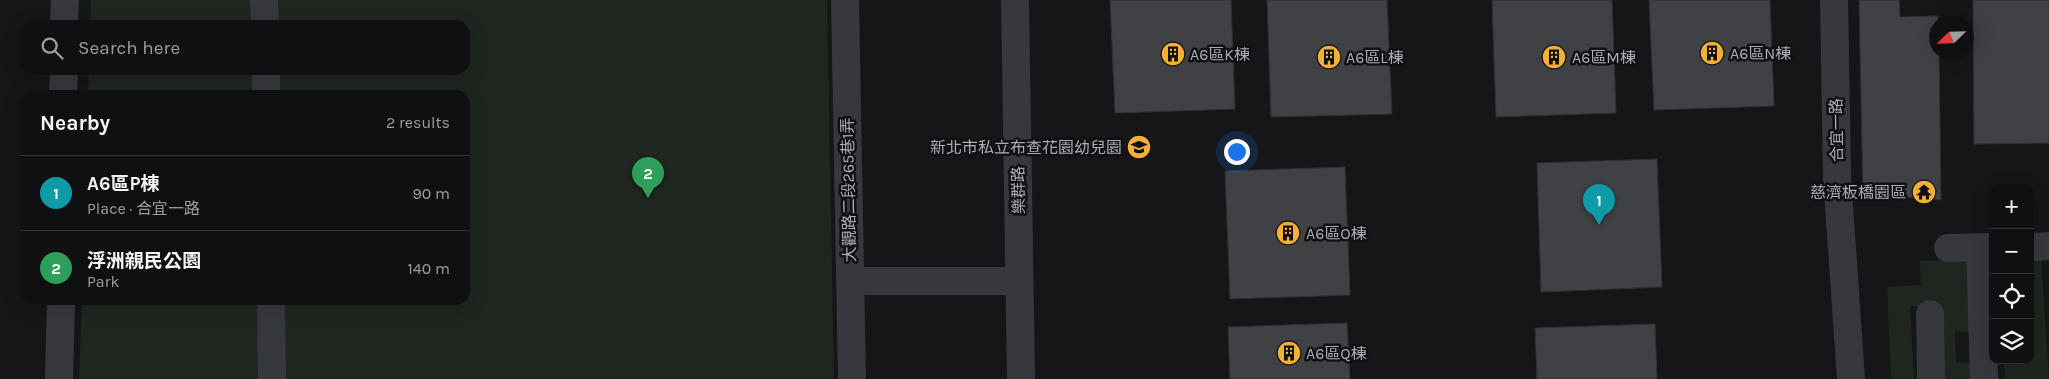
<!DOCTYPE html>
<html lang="en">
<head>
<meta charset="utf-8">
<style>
  :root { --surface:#101012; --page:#19191b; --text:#f1f3f6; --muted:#9c9d9f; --line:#303032; --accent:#f2b134 }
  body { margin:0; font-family:Karla,"Noto Sans TC",sans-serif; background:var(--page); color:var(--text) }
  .controls { position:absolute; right:15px; bottom:15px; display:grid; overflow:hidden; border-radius:10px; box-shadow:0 5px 20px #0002 }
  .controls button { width:45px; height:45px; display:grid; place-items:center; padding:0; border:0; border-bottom:1px solid var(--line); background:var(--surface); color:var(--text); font:25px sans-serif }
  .compass { position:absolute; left:1929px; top:15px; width:45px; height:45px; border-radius:50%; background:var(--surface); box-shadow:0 5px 20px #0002; rotate:247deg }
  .you { position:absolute; left:1236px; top:151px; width:18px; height:18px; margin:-12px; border:4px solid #fff; border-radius:50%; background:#1a73e8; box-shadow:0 0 0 8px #1a73e833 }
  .badge { display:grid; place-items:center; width:32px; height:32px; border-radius:50%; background:var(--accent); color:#fff; font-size:16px; font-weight:700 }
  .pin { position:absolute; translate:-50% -41px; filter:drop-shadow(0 1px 2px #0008) }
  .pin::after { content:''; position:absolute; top:26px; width:18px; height:15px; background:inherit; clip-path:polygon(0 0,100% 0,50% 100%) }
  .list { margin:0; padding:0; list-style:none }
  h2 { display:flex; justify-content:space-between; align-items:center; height:65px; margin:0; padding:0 20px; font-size:21px }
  h2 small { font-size:16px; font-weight:400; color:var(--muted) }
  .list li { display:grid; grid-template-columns:32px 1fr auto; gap:15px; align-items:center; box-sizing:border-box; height:75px; padding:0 20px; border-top:1px solid var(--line) }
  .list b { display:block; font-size:19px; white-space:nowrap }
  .list p { margin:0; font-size:16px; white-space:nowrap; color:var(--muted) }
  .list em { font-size:16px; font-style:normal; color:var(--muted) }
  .icon { flex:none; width:28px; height:28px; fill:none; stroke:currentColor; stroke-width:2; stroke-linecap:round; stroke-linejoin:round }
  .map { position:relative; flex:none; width:2049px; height:379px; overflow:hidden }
  .search { position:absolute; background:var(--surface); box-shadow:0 5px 20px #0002; left:20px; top:20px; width:450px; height:55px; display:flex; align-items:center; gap:12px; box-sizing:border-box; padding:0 18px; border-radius:15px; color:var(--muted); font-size:19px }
  .panel { position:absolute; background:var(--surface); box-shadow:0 5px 20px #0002; left:20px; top:90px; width:450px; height:215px; border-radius:15px }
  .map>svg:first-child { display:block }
  .green { fill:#1e261f }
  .building { fill:#404145; stroke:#303034 }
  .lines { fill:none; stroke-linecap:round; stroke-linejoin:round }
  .minor { stroke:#37383d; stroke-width:28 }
  .labels { text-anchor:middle; stroke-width:5; stroke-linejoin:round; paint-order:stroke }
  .poi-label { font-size:16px; fill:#a8adb8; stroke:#111113; text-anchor:start }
  .street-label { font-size:16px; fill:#a8adb8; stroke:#111113 }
</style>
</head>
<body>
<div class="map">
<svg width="2049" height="379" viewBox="0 0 2049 379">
  <rect width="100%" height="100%" fill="#161618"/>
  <g class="green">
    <path d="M91,0H827L834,379H79L82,300H465V95H88L89,70H465V25H90Z"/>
    <path d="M2041,259L2049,379H2005L2004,360H2030V260Z"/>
    <path d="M1968,260L1971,332L1955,331L1956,362L1971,363V379H1942L1939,306H1910L1914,379H1891L1887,287L1921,285L1920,261Z"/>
  </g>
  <g class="building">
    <path d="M1110,0H1231L1235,109L1115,113Z"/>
    <path d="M1267,0H1387L1392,114L1271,117Z"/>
    <path d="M1492,0H1612L1616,113L1496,117Z"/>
    <path d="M1649,0H1770L1774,106L1654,110Z"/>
    <path d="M1859,0H1899L1900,17L1938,16V22H1936V52H1939L1941,200L1863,194Z"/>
    <path d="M1973,0H2049V143L1974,144Z"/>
    <path d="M1657,159L1662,287L1541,292L1537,163Z"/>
    <path d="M1345,167L1350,295L1230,299L1225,171Z"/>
    <path d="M1347,323L1350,379H1230L1228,327Z"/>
    <path d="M1655,324L1657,379H1537L1535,328Z"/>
  </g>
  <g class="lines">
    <g class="minor">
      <path d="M264,0L265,25"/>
      <path d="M845,0L852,379"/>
      <path d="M1015,0L1021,379"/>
      <path d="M1834,0L1837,177L1851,379"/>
      <path d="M64,25L65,0"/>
      <path d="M266,70V95"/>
      <path d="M63,95L64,70"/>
      <path d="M2030,247L2049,246"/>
      <path d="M1948,248L1993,247"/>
      <path d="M1980,248L1984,379"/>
      <path d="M850,281H1019"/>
      <path d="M271,300L272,379"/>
      <path d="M1930,314L1931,379"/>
      <path d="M59,379L61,300"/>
    </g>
  </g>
  <defs>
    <g id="building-disc" transform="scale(1.25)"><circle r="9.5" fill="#f2b134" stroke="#111113"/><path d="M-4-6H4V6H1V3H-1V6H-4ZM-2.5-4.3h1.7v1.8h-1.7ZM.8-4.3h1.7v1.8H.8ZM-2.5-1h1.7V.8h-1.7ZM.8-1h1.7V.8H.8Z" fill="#111"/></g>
    <g id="school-disc" transform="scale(1.25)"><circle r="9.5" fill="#f2b134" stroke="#111113"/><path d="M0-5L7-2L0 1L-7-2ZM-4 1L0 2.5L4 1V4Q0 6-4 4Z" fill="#111"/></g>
    <g id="temple-disc" transform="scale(1.25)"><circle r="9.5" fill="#f2b134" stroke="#111113"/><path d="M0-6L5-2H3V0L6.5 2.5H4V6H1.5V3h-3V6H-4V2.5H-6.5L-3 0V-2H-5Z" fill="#111"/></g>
  </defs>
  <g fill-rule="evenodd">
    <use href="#building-disc" x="1712" y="53"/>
    <use href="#building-disc" x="1173" y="54"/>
    <use href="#building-disc" x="1329" y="57"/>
    <use href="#building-disc" x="1554" y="57"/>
    <use href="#school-disc" x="1139" y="147"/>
    <use href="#temple-disc" x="1924" y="192"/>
    <use href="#building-disc" x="1288" y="233"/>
    <use href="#building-disc" x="1289" y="353"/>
  </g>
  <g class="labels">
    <g class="poi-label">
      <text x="1730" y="59">A6區N棟</text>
      <text x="1190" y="60">A6區K棟</text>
      <text x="1346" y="63">A6區L棟</text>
      <text x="1572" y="63">A6區M棟</text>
      <text x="1122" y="153" text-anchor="end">新北市私立布查花園幼兒園</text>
      <text x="1906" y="198" text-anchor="end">慈濟板橋園區</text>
      <text x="1306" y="239">A6區O棟</text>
      <text x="1306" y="359">A6區Q棟</text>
    </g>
    <g class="street-label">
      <text transform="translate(1836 130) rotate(-91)" y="6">合宜一路</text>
      <text transform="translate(848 190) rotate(-91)" y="6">大觀路二段265巷1弄</text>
      <text transform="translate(1018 190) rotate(-91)" y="6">樂群路</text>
    </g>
  </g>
</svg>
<div class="controls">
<button>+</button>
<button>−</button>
<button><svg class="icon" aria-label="locate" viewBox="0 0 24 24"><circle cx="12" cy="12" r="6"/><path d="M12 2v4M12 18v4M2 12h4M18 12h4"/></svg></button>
<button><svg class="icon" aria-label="layers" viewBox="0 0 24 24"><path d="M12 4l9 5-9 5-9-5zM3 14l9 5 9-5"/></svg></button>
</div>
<svg class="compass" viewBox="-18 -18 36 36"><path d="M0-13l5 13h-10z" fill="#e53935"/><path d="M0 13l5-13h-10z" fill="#9c9d9f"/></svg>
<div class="you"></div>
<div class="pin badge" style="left:1599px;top:225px;background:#0f9aa8">1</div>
<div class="pin badge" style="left:648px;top:198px;background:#2e9e5b">2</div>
<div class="search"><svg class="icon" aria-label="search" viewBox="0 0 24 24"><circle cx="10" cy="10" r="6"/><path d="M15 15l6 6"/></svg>Search here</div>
<section class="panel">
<h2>Nearby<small>2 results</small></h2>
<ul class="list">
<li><span class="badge" style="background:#0f9aa8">1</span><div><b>A6區P棟</b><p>Place · 合宜一路</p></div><em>90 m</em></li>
<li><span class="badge" style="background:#2e9e5b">2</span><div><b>浮洲親民公園</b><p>Park</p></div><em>140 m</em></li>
</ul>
</section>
</div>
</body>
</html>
